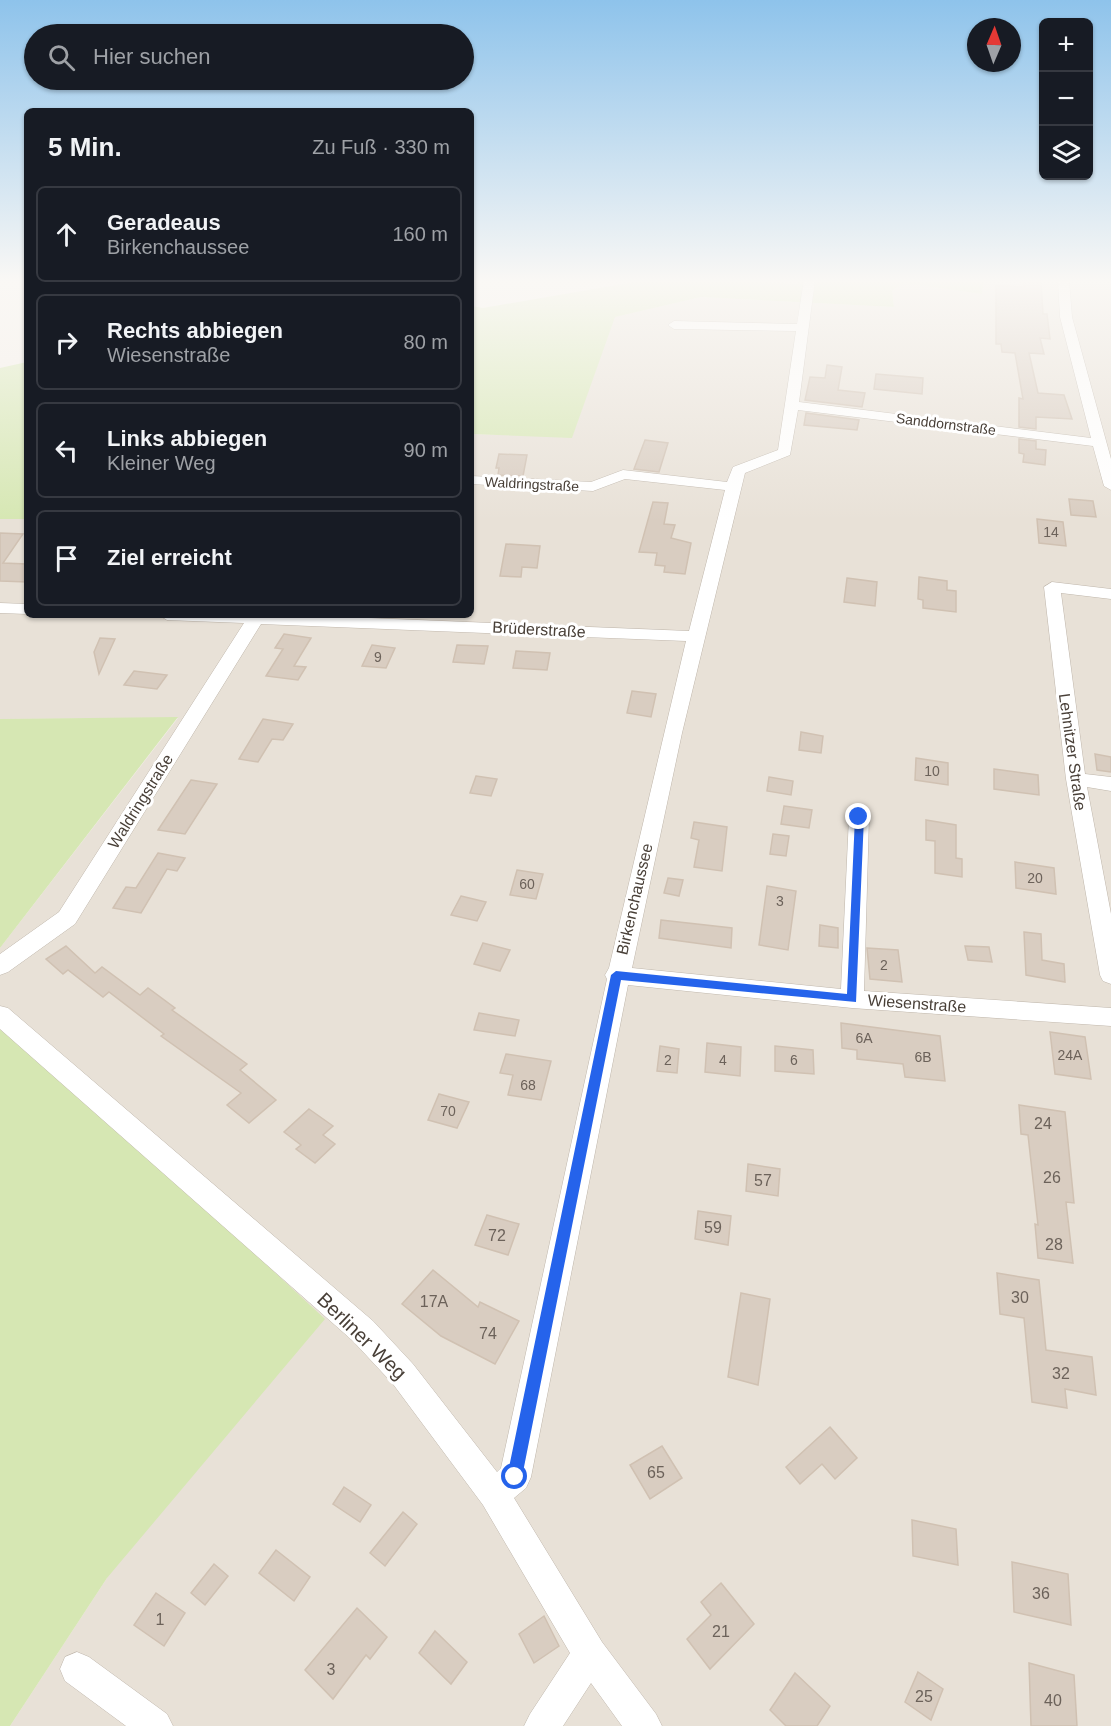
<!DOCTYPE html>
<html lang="de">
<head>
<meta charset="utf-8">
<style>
  :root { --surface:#171b24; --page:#20242c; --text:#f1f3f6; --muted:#9ea1a6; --line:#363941 }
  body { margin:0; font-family:Helvetica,sans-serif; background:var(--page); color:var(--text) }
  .controls { position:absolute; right:18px; top:18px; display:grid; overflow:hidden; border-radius:9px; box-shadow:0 2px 4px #0004 }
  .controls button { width:54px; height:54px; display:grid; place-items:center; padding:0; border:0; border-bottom:2px solid var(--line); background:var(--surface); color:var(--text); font:30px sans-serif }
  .compass { position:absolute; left:967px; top:18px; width:54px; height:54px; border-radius:50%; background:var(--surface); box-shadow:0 2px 4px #0004; rotate:2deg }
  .stop { position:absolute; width:18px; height:18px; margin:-14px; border:4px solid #2563eb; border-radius:50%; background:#fff }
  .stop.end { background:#2563eb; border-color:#fff; box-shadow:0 2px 6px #0008 }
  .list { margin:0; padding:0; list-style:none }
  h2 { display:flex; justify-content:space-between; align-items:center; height:78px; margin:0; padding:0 24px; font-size:26px }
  h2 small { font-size:20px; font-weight:400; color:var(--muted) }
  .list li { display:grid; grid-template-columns:39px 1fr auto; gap:18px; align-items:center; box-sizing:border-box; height:96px; margin:0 12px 12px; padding:0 12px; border:2px solid var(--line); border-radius:9px }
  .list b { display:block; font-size:22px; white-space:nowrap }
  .list p { margin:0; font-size:20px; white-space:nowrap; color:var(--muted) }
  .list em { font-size:20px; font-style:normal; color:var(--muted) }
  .icon { flex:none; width:33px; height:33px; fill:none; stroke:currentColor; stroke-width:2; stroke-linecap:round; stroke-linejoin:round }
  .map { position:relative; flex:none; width:1111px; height:1726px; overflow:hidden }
  .search { position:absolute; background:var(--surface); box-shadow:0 2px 4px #0004; left:24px; top:24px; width:450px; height:66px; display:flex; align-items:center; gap:15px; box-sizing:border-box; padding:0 21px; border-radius:33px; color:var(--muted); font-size:22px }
  .panel { position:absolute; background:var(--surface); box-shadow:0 2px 4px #0004; left:24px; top:108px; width:450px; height:510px; border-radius:9px }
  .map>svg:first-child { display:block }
  .residential { fill:#e8e1d7 }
  .green { fill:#d6e7b3 }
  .building { fill:#d9cdc1; stroke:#d0c1b2; stroke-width:1.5 }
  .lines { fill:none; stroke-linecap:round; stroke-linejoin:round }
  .street-casing { stroke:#bfb6ab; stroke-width:1 }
  .street { fill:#fff; fill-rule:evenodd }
  .route { fill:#2563eb }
  .labels { text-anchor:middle; stroke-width:6; stroke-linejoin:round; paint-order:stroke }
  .far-street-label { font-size:14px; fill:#483f37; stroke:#fff }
  .number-label { font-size:14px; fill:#6c625a }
  .street-label { font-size:16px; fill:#483f37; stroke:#fff }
  .near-number-label { font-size:16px; fill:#6c625a }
  .near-street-label { font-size:20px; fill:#483f37; stroke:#fff }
</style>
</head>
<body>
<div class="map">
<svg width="1111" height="1726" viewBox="0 0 1111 1726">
  <rect width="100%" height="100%" fill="#f4efe9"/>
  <path class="residential" d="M985,280H1111V1726H10L107,1578L0,1017V948L178,718L0,719V519H27V615H471V434L572,437L614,317L701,297L894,307L892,291L904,283L982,294Z"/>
  <g class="green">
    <path d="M646,280H738L797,284L799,280H984L982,294L904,283L892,291L894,307L701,297L615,317L572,438L471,434V306L483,308Z"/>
    <path d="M27,362V519H0V368Z"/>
    <path d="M178,717L0,948V719Z"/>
    <path d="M0,1017L325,1319L107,1578L10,1726H0Z"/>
  </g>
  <g class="building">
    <path d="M1023,281L1041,282L1043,314H1047L1050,339L1040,338L1044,354L1029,353L1038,393L1064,395L1072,419L1036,417V429L1019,427V398L1023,399L1015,353L1002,352L1001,344H996V286L1024,287Z"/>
    <path d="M827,365L842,367L838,390L865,393L862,407L805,400L810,377L825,378Z"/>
    <path d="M876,374L923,378L922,394L874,389Z"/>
    <path d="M806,413L859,420L857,430L804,425Z"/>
    <path d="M1019,439L1036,441V449L1046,450L1045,465L1023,462L1024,454L1019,453Z"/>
    <path d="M645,440L668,443L659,472L634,469Z"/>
    <path d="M499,454L527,455L523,476L498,475L499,468H496Z"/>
    <path d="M1069,499L1093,501L1096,517L1071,515Z"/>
    <path d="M653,502L668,503L664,524L675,525L671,538L691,543L685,574L664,572L665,566L655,565L657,553L639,552Z"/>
    <path d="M1037,519L1063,522L1066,546L1039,543Z"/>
    <path d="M0,533L23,534L3,563L27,564V582L0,581Z"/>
    <path d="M506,544L540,546L537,568L522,567L521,577L500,576Z"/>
    <path d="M919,577L947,581V590L956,591V612L923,608V600L918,599Z"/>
    <path d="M847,578L877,582L875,606L844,602Z"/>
    <path d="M284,634L311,638L294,666L306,667L298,680L266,676L283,649L275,648Z"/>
    <path d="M100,638L115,639L99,674L94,652Z"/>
    <path d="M372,645L395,648L386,668L362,666Z"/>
    <path d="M457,645L488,646L484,664L453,662Z"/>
    <path d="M516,651L550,653L547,670L513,668Z"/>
    <path d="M134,671L167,675L157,689L124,685Z"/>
    <path d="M632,691L656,694L651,717L627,713Z"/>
    <path d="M263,719L293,724L283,740L272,739L258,762L239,759Z"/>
    <path d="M801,732L823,736L821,753L799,750Z"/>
    <path d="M1095,754L1111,757V772L1097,770Z"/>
    <path d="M916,758L948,763V785L915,780Z"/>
    <path d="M994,769L1038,775L1039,795L994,789Z"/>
    <path d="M476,776L497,779L491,796L470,793Z"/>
    <path d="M769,777L793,781L791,795L767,791Z"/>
    <path d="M191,780L217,784L185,834L158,830Z"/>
    <path d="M784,806L812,810L809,828L781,824Z"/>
    <path d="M926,820L956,825V858L962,859V877L935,873V841L926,840Z"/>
    <path d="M694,822L727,827L722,871L694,867L699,840L691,838Z"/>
    <path d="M773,834L789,836L786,856L770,854Z"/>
    <path d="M158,853L185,858L177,871L167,869L141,913L113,908L126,887L136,888Z"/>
    <path d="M1015,862L1054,868L1056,894L1016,888Z"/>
    <path d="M517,870L543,874L536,899L510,895Z"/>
    <path d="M668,878L683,880L679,896L664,893Z"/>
    <path d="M767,886L796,891L788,950L759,945Z"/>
    <path d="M461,896L486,902L477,921L451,915Z"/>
    <path d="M661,920L732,928L731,948L659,938Z"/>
    <path d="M820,925L838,928V948L819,946Z"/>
    <path d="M1024,932L1041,934L1042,960L1064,964L1065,982L1026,975Z"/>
    <path d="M483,943L510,950L500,971L474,964Z"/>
    <path d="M66,946L95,973L102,967L140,995L148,988L175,1008L172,1010L247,1064L240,1070L276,1100L249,1123L227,1105L241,1093L161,1036L164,1034L109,992L103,997L68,970L63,974L46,959Z"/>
    <path d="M965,946L989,947L992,962L968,960Z"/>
    <path d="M867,948L898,950L902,982L870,979Z"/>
    <path d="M479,1013L519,1020L515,1036L474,1030Z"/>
    <path d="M841,1023L940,1036L945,1081L905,1077L903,1064L857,1059V1050L842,1048Z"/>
    <path d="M1050,1032L1085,1037L1091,1079L1055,1074Z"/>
    <path d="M707,1043L741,1047L740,1076L705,1072Z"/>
    <path d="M660,1046L679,1049L677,1073L657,1071Z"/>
    <path d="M775,1046L813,1050L814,1074L775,1071Z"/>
    <path d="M506,1054L551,1061L541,1100L508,1095L513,1075L500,1073Z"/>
    <path d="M439,1094L469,1102L457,1128L428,1120Z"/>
    <path d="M1019,1105L1065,1112L1074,1203L1066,1202L1073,1263L1038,1258L1035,1224L1038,1225L1028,1135L1021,1134Z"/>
    <path d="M309,1109L333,1126L323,1135L335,1144L315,1163L296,1149L301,1145L284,1132Z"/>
    <path d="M748,1164L780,1169L778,1196L746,1191Z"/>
    <path d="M698,1211L731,1216L728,1245L695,1239Z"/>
    <path d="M487,1215L519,1224L508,1255L475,1245Z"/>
    <path d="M433,1270L478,1307L480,1302L519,1321L495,1364L441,1336L402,1304Z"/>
    <path d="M997,1273L1039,1280L1046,1350L1092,1357L1096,1395L1065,1389L1067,1408L1032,1402L1024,1318L1000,1314Z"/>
    <path d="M741,1293L770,1299L758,1385L728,1377Z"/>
    <path d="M830,1427L857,1458L835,1479L822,1464L800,1484L786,1467Z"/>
    <path d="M662,1446L682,1478L650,1499L630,1465Z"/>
    <path d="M344,1487L371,1505L360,1522L333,1504Z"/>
    <path d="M403,1512L417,1524L385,1566L370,1553Z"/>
    <path d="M912,1520L956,1529L958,1565L913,1556Z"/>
    <path d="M276,1550L310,1577L294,1601L259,1573Z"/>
    <path d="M1012,1562L1068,1574L1071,1625L1014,1612Z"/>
    <path d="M214,1564L228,1576L205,1605L191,1593Z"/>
    <path d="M721,1583L754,1624L710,1669L687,1639L711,1615L701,1602Z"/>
    <path d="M156,1593L185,1613L164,1646L134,1625Z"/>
    <path d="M357,1608L387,1637L370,1659L366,1655L333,1699L305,1670Z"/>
    <path d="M544,1616L559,1646L534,1663L519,1634Z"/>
    <path d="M435,1631L467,1662L451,1684L419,1653Z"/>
    <path d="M1029,1663L1074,1675L1077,1726H1031Z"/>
    <path d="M918,1672L943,1689L931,1720L905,1702Z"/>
    <path d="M795,1673L830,1706L817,1726H786L770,1710Z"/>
  </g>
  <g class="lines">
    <g class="street-casing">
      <g id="street">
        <path d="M804,280H815L799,402L1091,438L1060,317L1058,280H1069L1072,317L1111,459V490L1104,486L1093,446L798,410L790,455L745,473L682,733L632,968L841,989L849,817L852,812H866L869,817L864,991L1111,1008V1026L852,1008L628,985L531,1477L526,1488L514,1498L602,1642L656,1714L662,1726H622L591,1683L563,1726H524L530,1714L570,1653L483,1505L393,1384L353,1341L0,1029V1006L8,1008L373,1321L413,1364L497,1472L501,1468L607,979L605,975L609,968L686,641L261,624L75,924L8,972L0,975V954L59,912L244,623L167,620L159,615H295L689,631L725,490L625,479L593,491L471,484V476L591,482L623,470L727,482L733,467L778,450L796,331L674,329L668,325L674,321L797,324Z"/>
        <path d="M1052,582L1111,589V599L1061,593L1085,774L1111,777V791L1087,787L1111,914V984L1103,981L1100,975L1066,779L1044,587Z"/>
        <path d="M0,603L27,604V614L0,613Z"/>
        <path d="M77,1652L89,1657L167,1714L173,1726H126L65,1681L60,1669L65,1657Z"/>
      </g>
    </g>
    <use href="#street" class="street"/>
  </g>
  <linearGradient id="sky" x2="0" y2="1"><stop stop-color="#8ec3eb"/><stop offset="0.54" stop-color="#faf8f5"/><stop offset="1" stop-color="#faf8f5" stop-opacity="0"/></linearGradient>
  <rect width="1111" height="521" fill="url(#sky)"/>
  <path class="route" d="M859,814L864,817L856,1002L621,980L522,1477L520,1482L515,1484L510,1482L507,1477L611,975L616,971L847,994L855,817Z"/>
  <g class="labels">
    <g class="far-street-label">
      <text transform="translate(946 424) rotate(7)" y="5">Sanddornstraße</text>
      <text transform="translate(532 484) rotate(3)" y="5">Waldringstraße</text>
    </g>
    <g class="number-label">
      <text x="1051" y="537">14</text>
      <text x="378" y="662">9</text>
      <text x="932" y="776">10</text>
      <text x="1035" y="883">20</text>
      <text x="527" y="889">60</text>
      <text x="780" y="906">3</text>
      <text x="884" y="970">2</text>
      <text x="864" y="1043">6A</text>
      <text x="1070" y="1060">24A</text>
      <text x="923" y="1062">6B</text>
      <text x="668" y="1065">2</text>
      <text x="723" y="1065">4</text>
      <text x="794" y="1065">6</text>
      <text x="528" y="1090">68</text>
      <text x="448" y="1116">70</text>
    </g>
    <g class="street-label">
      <text transform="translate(539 629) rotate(3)" y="6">Brüderstraße</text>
      <text transform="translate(1073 752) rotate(82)" y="6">Lehnitzer Straße</text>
      <text transform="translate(140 801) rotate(-58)" y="6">Waldringstraße</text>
      <text transform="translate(634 899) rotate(-77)" y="6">Birkenchaussee</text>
      <text transform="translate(917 1003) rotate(4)" y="6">Wiesenstraße</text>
    </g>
    <g class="near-number-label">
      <text x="1043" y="1129">24</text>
      <text x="1052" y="1183">26</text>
      <text x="763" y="1186">57</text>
      <text x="713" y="1233">59</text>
      <text x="497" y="1241">72</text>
      <text x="1054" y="1250">28</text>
      <text x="1020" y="1303">30</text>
      <text x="434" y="1307">17A</text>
      <text x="488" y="1339">74</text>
      <text x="1061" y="1379">32</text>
      <text x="656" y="1478">65</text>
      <text x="1041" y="1599">36</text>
      <text x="160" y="1625">1</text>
      <text x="721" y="1637">21</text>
      <text x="331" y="1675">3</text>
      <text x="924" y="1702">25</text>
      <text x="1053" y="1706">40</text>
    </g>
    <g class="near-street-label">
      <text transform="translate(362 1336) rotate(44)" y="7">Berliner Weg</text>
    </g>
  </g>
</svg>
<div class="controls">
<button>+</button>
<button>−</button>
<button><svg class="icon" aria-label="layers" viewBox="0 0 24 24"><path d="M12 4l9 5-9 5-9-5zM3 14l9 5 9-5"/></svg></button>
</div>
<svg class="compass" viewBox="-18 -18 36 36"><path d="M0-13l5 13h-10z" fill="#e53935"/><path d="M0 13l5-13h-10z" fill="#9ea1a6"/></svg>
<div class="stop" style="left:515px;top:1477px"></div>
<div class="stop end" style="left:859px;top:817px"></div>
<div class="search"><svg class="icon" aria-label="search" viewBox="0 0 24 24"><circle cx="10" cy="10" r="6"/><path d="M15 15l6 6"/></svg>Hier suchen</div>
<section class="panel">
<h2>5 Min.<small>Zu Fuß · 330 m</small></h2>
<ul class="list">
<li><svg class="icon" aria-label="ahead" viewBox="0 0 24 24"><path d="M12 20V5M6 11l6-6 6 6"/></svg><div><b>Geradeaus</b><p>Birkenchaussee</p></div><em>160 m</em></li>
<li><svg class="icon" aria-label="right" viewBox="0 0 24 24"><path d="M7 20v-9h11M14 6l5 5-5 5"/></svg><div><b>Rechts abbiegen</b><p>Wiesenstraße</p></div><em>80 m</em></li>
<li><svg class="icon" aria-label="left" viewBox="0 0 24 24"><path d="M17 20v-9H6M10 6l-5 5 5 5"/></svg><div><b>Links abbiegen</b><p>Kleiner Weg</p></div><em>90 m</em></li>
<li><svg class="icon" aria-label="arrive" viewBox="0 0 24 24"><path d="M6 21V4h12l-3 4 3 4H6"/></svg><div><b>Ziel erreicht</b></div></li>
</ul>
</section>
</div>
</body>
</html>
